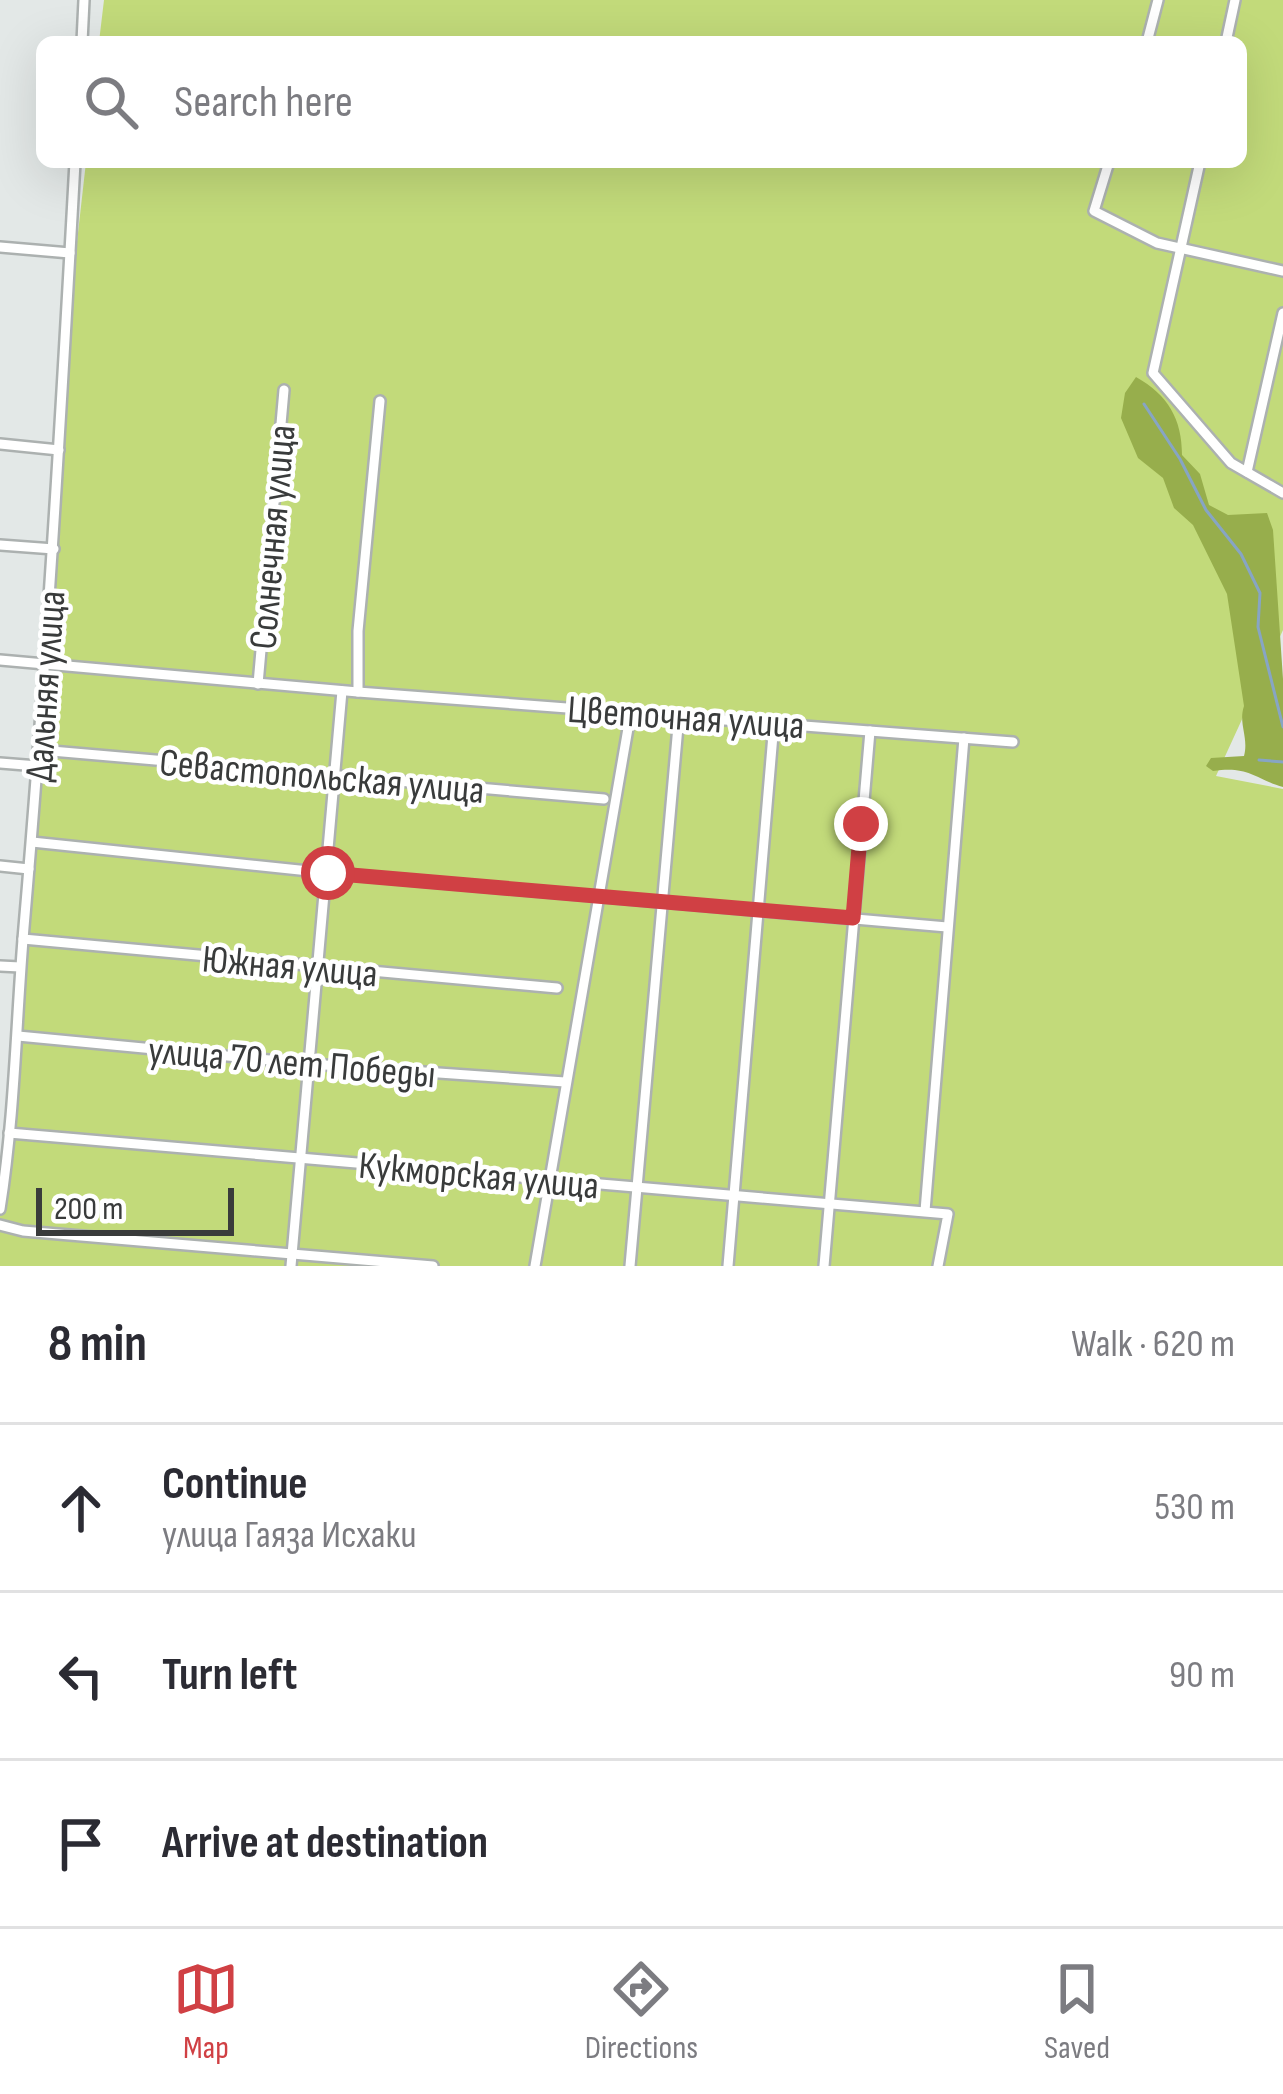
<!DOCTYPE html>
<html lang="en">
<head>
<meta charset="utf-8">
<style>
  :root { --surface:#fff; --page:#f7f7f7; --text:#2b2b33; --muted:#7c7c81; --line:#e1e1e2; --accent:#d04044 }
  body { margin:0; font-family:"Sofia Sans Condensed",sans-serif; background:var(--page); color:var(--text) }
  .scale { position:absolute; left:36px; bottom:30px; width:198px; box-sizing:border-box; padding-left:12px; border:6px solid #393b3b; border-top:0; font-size:33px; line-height:42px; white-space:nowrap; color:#393b3b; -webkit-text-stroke:9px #fff; paint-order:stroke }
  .stop { position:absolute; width:36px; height:36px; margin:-27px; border:9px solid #d04044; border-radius:50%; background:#fff }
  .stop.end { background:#d04044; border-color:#fff; box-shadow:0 3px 12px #0008 }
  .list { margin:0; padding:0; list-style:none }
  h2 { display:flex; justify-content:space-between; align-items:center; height:156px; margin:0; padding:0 48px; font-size:51px }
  h2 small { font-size:39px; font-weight:400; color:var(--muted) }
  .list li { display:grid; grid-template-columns:78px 1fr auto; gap:36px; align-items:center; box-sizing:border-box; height:168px; padding:0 48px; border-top:3px solid var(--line) }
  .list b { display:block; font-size:45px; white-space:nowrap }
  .list p { margin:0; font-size:39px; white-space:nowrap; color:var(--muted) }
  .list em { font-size:39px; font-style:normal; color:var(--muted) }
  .icon { flex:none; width:66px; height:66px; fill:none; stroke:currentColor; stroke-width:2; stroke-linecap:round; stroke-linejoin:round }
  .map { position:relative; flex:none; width:1283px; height:1266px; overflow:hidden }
  .search { position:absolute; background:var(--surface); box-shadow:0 12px 48px #0002; left:36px; right:36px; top:36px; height:132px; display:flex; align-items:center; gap:30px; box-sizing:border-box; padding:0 42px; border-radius:18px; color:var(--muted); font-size:45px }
  .sheet { height:660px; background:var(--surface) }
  nav { display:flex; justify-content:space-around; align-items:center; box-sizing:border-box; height:168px; border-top:3px solid var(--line); background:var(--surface); font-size:33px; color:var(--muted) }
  nav a { display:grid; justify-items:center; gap:6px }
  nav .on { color:var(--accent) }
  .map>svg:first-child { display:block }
  .green { fill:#c2da7a }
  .forest { fill:#97ae4c }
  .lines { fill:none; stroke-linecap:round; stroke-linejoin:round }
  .stream { stroke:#87a5c4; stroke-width:3 }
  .minor-casing { stroke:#acb1b0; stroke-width:14 }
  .minor { stroke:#fff; stroke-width:9 }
  .route { stroke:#d04044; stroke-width:15 }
  .labels { text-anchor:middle; stroke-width:9; stroke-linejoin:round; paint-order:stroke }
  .street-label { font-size:39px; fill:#393b3b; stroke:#fff }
</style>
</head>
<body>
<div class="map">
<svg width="1283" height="1266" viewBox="0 0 1283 1266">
  <rect width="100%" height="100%" fill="#e3e8e7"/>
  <path class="green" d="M104,0H1283V630L1216,776L1283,789V1266H0V1181L8,1154L44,736L64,357L86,162H1241V42H99Z"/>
  <path class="forest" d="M1136,377C1168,395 1182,419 1182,455L1200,474L1209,505L1228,515L1267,513L1273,530L1283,679V787C1253,778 1249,766 1213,771L1206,766L1211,758L1244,756C1249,737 1238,724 1244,706L1227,594L1193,525L1174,508L1163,478L1138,458L1121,418L1125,393Z"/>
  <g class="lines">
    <g class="stream">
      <path d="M1144,404L1180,459L1206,510L1241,554L1260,593L1258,627L1283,727"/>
      <path d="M1259,760L1283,762"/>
    </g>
    <g class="minor-casing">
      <g id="minor">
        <path d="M82,42L84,0"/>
        <path d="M1147,42L1158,0"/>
        <path d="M1226,42L1235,0"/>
        <path d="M1109,162L1094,211L1157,243L1283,271"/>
        <path d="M1200,162L1153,373L1231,463L1283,493"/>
        <path d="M0,247L70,253"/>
        <path d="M0,444L59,450"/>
        <path d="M1247,472L1283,313"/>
        <path d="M0,545L54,549"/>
        <path d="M0,660L358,692L1013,742"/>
        <path d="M258,684L284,390"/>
        <path d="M358,692V631L380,401"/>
        <path d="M40,750L604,799"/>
        <path d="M0,763L38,766"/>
        <path d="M32,842L328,873L947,927"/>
        <path d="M0,866L29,869"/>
        <path d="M23,939L557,988"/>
        <path d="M0,966L20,967"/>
        <path d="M18,1036L311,1064L565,1082"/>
        <path d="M9,1133L948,1214L938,1266"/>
        <path d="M0,1209C15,1115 16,1021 24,927C46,672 61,417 75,162"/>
        <path d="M925,1211L964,738"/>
        <path d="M0,1225L23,1231L433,1266"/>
        <path d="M291,1266L342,691"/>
        <path d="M535,1266L631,711"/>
        <path d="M630,1266L679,715"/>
        <path d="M728,1266L774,723"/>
        <path d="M824,1266L870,731"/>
      </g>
    </g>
    <use href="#minor" class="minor"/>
  </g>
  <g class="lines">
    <path class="route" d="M328,873L853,918L861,824"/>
  </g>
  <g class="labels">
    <g class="street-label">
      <text transform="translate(271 537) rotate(-85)" y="14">Солнечная улица</text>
      <text transform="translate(44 686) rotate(-86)" y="14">Дальняя улица</text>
      <text transform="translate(686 716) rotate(4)" y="14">Цветочная улица</text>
      <text transform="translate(322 775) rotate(5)" y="14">Севастопольская улица</text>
      <text transform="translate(290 965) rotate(5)" y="14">Южная улица</text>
      <text transform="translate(292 1061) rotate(5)" y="14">улица 70 лет Победы</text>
      <text transform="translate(479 1174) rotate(5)" y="14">Кукморская улица</text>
    </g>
  </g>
</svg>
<div class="scale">200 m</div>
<div class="stop" style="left:328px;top:873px"></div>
<div class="stop end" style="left:861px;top:824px"></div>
<div class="search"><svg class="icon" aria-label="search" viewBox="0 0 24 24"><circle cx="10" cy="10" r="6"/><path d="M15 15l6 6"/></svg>Search here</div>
</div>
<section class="sheet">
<h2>8 min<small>Walk · 620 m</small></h2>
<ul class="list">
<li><svg class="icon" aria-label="ahead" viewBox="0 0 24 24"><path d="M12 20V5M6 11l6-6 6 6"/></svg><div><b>Continue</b><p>улица Гаяза Исхаки</p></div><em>530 m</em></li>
<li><svg class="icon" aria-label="left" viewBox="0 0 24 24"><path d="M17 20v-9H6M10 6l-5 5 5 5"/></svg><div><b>Turn left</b></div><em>90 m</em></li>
<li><svg class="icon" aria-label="arrive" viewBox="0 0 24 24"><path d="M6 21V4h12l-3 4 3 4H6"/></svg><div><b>Arrive at destination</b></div></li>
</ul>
</section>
<nav>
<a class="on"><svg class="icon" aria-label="map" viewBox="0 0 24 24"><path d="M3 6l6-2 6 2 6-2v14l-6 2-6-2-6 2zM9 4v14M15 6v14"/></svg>Map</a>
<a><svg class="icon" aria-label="directions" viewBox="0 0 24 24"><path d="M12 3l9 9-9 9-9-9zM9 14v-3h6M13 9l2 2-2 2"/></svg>Directions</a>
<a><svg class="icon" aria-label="saved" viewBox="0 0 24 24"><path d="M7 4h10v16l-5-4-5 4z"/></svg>Saved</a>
</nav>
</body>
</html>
